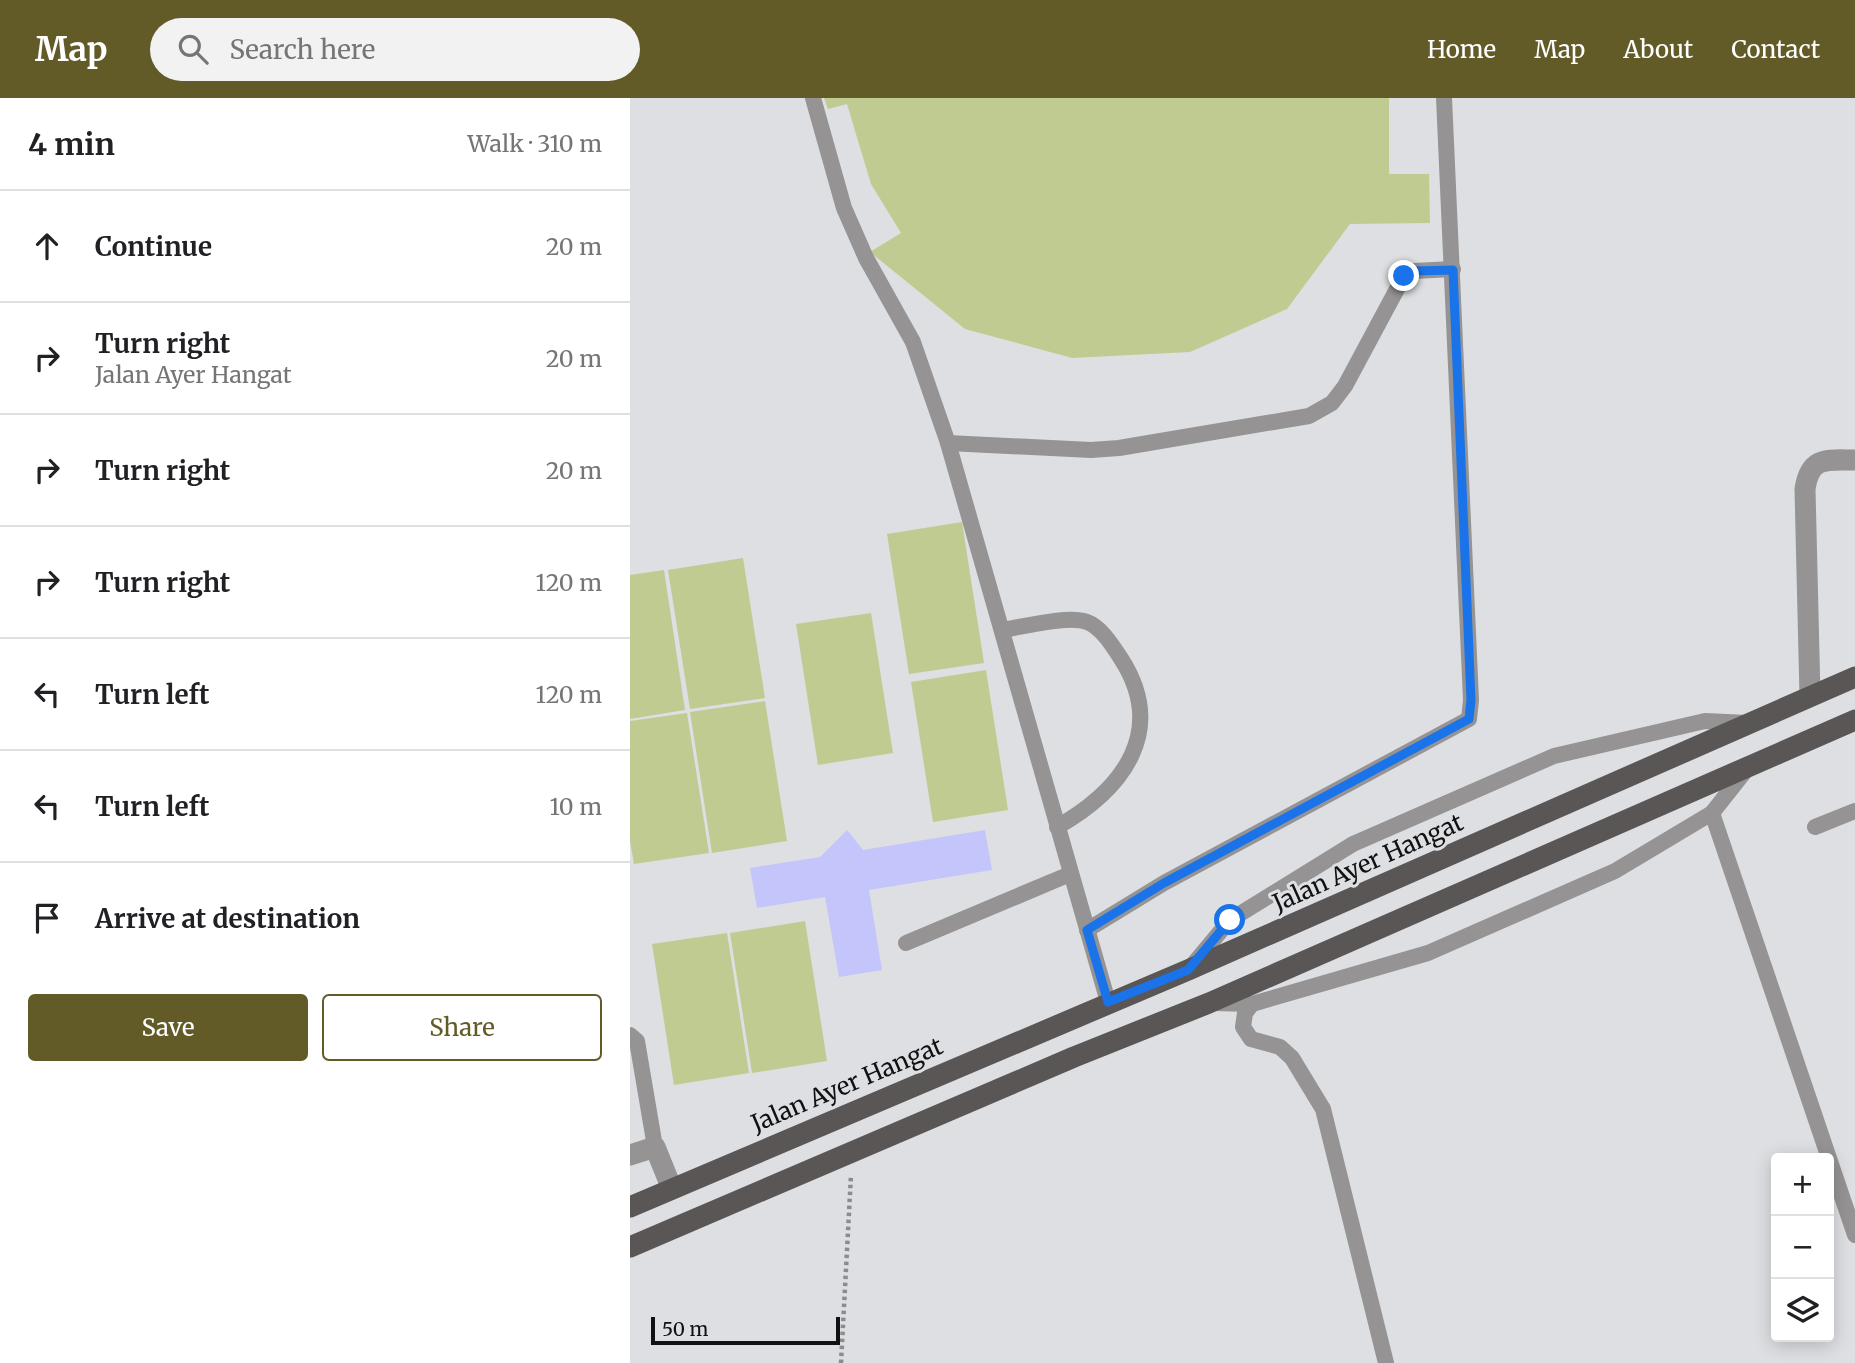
<!DOCTYPE html>
<html lang="en">
<head>
<meta charset="utf-8">
<style>
  :root { --surface:#fff; --page:#f2f2f2; --text:#202124; --muted:#757577; --line:#e0e0e0; --accent:#625b28 }
  body { margin:0; font-family:Merriweather,serif; background:var(--page); color:var(--text) }
  .controls { position:absolute; right:21px; bottom:21px; display:grid; overflow:hidden; border-radius:7px; box-shadow:0 4px 18px #0003 }
  .controls button { width:63px; height:63px; display:grid; place-items:center; padding:0; border:0; border-bottom:2px solid var(--line); background:var(--surface); color:var(--text); font:35px sans-serif }
  .scale { position:absolute; left:21px; bottom:18px; width:189px; box-sizing:border-box; padding-left:7px; border:4px solid #111113; border-top:0; font-size:19px; line-height:24px; white-space:nowrap; color:#111113; -webkit-text-stroke:5px #dddfe2; paint-order:stroke }
  .stop { position:absolute; width:21px; height:21px; margin:-16px; border:5px solid #1a73e8; border-radius:50%; background:#fff }
  .stop.end { background:#1a73e8; border-color:#fff; box-shadow:0 2px 7px #0008 }
  .list { margin:0; padding:0; list-style:none }
  h2 { display:flex; justify-content:space-between; align-items:center; height:91px; margin:0; padding:0 28px; font-size:30px }
  h2 small { font-size:23px; font-weight:400; color:var(--muted) }
  .list li { display:grid; grid-template-columns:46px 1fr auto; gap:21px; align-items:center; box-sizing:border-box; height:112px; padding:0 28px; border-top:2px solid var(--line) }
  .list b { display:block; font-size:26px; white-space:nowrap }
  .list p { margin:0; font-size:23px; white-space:nowrap; color:var(--muted) }
  .list em { font-size:23px; font-style:normal; color:var(--muted) }
  .actions { display:flex; gap:14px; padding:21px 28px }
  .actions a { flex:1; padding:16px 0; border:2px solid var(--accent); border-radius:7px; text-align:center; font-size:24px; color:var(--accent) }
  .actions .main { background:var(--accent); color:#fff }
  .icon { flex:none; width:38px; height:38px; fill:none; stroke:currentColor; stroke-width:2; stroke-linecap:round; stroke-linejoin:round }
  .map { position:relative; flex:none; width:1225px; height:1265px; overflow:hidden }
  header { display:flex; align-items:center; gap:42px; box-sizing:border-box; height:98px; padding:0 35px; background:var(--accent); color:#fff }
  header strong { font-size:33px }
  nav { display:flex; gap:38px; margin-inline-start:auto; font-size:24px }
  .search { width:490px; height:63px; background:var(--page); display:flex; align-items:center; gap:18px; box-sizing:border-box; padding:0 24px; border-radius:38px; color:var(--muted); font-size:26px }
  main { display:flex }
  aside { flex:1; background:var(--surface) }
  .map>svg:first-child { display:block }
  .green { fill:#c0cb92 }
  .building { fill:#c4c5fa }
  .lines { fill:none; stroke-linecap:round; stroke-linejoin:round }
  .path { stroke:#8b8c8f; stroke-width:4.5; stroke-dasharray:3.5 3.5; stroke-linecap:butt }
  .lane { stroke:#959393; stroke-width:16 }
  .street { stroke:#959393; stroke-width:21 }
  .primary { stroke:#595655; stroke-width:21 }
  .route { stroke:#1a73e8; stroke-width:9 }
  .labels { text-anchor:middle; stroke-width:6; stroke-linejoin:round; paint-order:stroke }
  .street-label { font-size:24px; fill:#111113; stroke:#dddfe2 }
</style>
</head>
<body>
<header>
<strong>Map</strong>
<div class="search"><svg class="icon" aria-label="search" viewBox="0 0 24 24"><circle cx="10" cy="10" r="6"/><path d="M15 15l6 6"/></svg>Search here</div>
<nav><a>Home</a><a>Map</a><a>About</a><a>Contact</a></nav>
</header>
<main>
<aside>
<h2>4 min<small>Walk · 310 m</small></h2>
<ul class="list">
<li><svg class="icon" aria-label="ahead" viewBox="0 0 24 24"><path d="M12 20V5M6 11l6-6 6 6"/></svg><div><b>Continue</b></div><em>20 m</em></li>
<li><svg class="icon" aria-label="right" viewBox="0 0 24 24"><path d="M7 20v-9h11M14 6l5 5-5 5"/></svg><div><b>Turn right</b><p>Jalan Ayer Hangat</p></div><em>20 m</em></li>
<li><svg class="icon" aria-label="right" viewBox="0 0 24 24"><path d="M7 20v-9h11M14 6l5 5-5 5"/></svg><div><b>Turn right</b></div><em>20 m</em></li>
<li><svg class="icon" aria-label="right" viewBox="0 0 24 24"><path d="M7 20v-9h11M14 6l5 5-5 5"/></svg><div><b>Turn right</b></div><em>120 m</em></li>
<li><svg class="icon" aria-label="left" viewBox="0 0 24 24"><path d="M17 20v-9H6M10 6l-5 5 5 5"/></svg><div><b>Turn left</b></div><em>120 m</em></li>
<li><svg class="icon" aria-label="left" viewBox="0 0 24 24"><path d="M17 20v-9H6M10 6l-5 5 5 5"/></svg><div><b>Turn left</b></div><em>10 m</em></li>
<li><svg class="icon" aria-label="arrive" viewBox="0 0 24 24"><path d="M6 21V4h12l-3 4 3 4H6"/></svg><div><b>Arrive at destination</b></div></li>
</ul>
<div class="actions"><a class="main">Save</a><a>Share</a></div>
</aside>
<div class="map">
<svg width="1225" height="1265" viewBox="0 0 1225 1265">
  <rect width="100%" height="100%" fill="#dddfe2"/>
  <g class="green">
    <path d="M194,0H759V76H799L800,125L720,126L657,211L560,254L442,260L335,231L240,154L271,135L241,86L217,6L198,11Z"/>
    <path d="M332,424L354,565L279,576L257,436Z"/>
    <path d="M113,460L135,600L60,611L38,472Z"/>
    <path d="M34,472L55,612L0,621V477Z"/>
    <path d="M241,515L263,655L188,667L166,526Z"/>
    <path d="M356,572L378,712L303,724L281,584Z"/>
    <path d="M135,603L157,743L82,755L60,614Z"/>
    <path d="M57,615L79,755L4,766L0,743V623Z"/>
    <path d="M175,823L197,963L122,975L100,835Z"/>
    <path d="M97,835L119,975L44,987L22,846Z"/>
  </g>
  <path class="building" d="M217,732L233,752L355,732L362,772L239,792L252,872L209,879L195,799L127,810L120,770L190,759Z"/>
  <g class="lines">
    <path class="path" d="M211,1265L221,1077"/>
    <g class="lane">
      <path d="M183,0L214,110L236,160L283,244L318,345L478,904"/>
      <path d="M318,345L461,352L489,350L679,318L702,305L715,288L774,178L784,173L823,171"/>
      <path d="M372,532C393,529 438,517 457,524C471,529 482,547 490,559C538,632 494,691 427,729"/>
      <path d="M1082,715L1225,1137"/>
      <path d="M1185,729L1225,713"/>
      <path d="M457,832L534,785L839,621L841,602L814,0"/>
      <path d="M276,845L440,776"/>
      <path d="M560,870L600,822L723,746L924,658L1075,623L1118,625"/>
      <path d="M584,905L622,906L798,855L985,773L1082,715L1116,672"/>
      <path d="M622,906L615,915L613,929L621,941L650,949L662,960L693,1011L756,1265"/>
      <path d="M0,937L7,943L25,1049"/>
    </g>
    <g class="street">
      <path d="M1180,598L1175,391C1180,358 1196,362 1225,362"/>
      <path d="M0,1057L25,1049L42,1091"/>
    </g>
    <g class="primary">
      <path d="M0,1109L558,872L1225,579"/>
      <path d="M0,1149L444,959L579,905L1225,622"/>
    </g>
  </g>
  <g class="lines">
    <path class="route" d="M600,822L558,872L478,904L457,832L534,785L839,621L841,602L823,172L784,173L774,178"/>
  </g>
  <g class="labels">
    <g class="street-label">
      <text transform="translate(738 765) rotate(-24)" y="8">Jalan Ayer Hangat</text>
      <text transform="translate(217 987) rotate(-23)" y="8">Jalan Ayer Hangat</text>
    </g>
  </g>
</svg>
<div class="controls">
<button>+</button>
<button>−</button>
<button><svg class="icon" aria-label="layers" viewBox="0 0 24 24"><path d="M12 4l9 5-9 5-9-5zM3 14l9 5 9-5"/></svg></button>
</div>
<div class="scale">50 m</div>
<div class="stop" style="left:600px;top:822px"></div>
<div class="stop end" style="left:774px;top:178px"></div>
</div>
</main>
</body>
</html>
